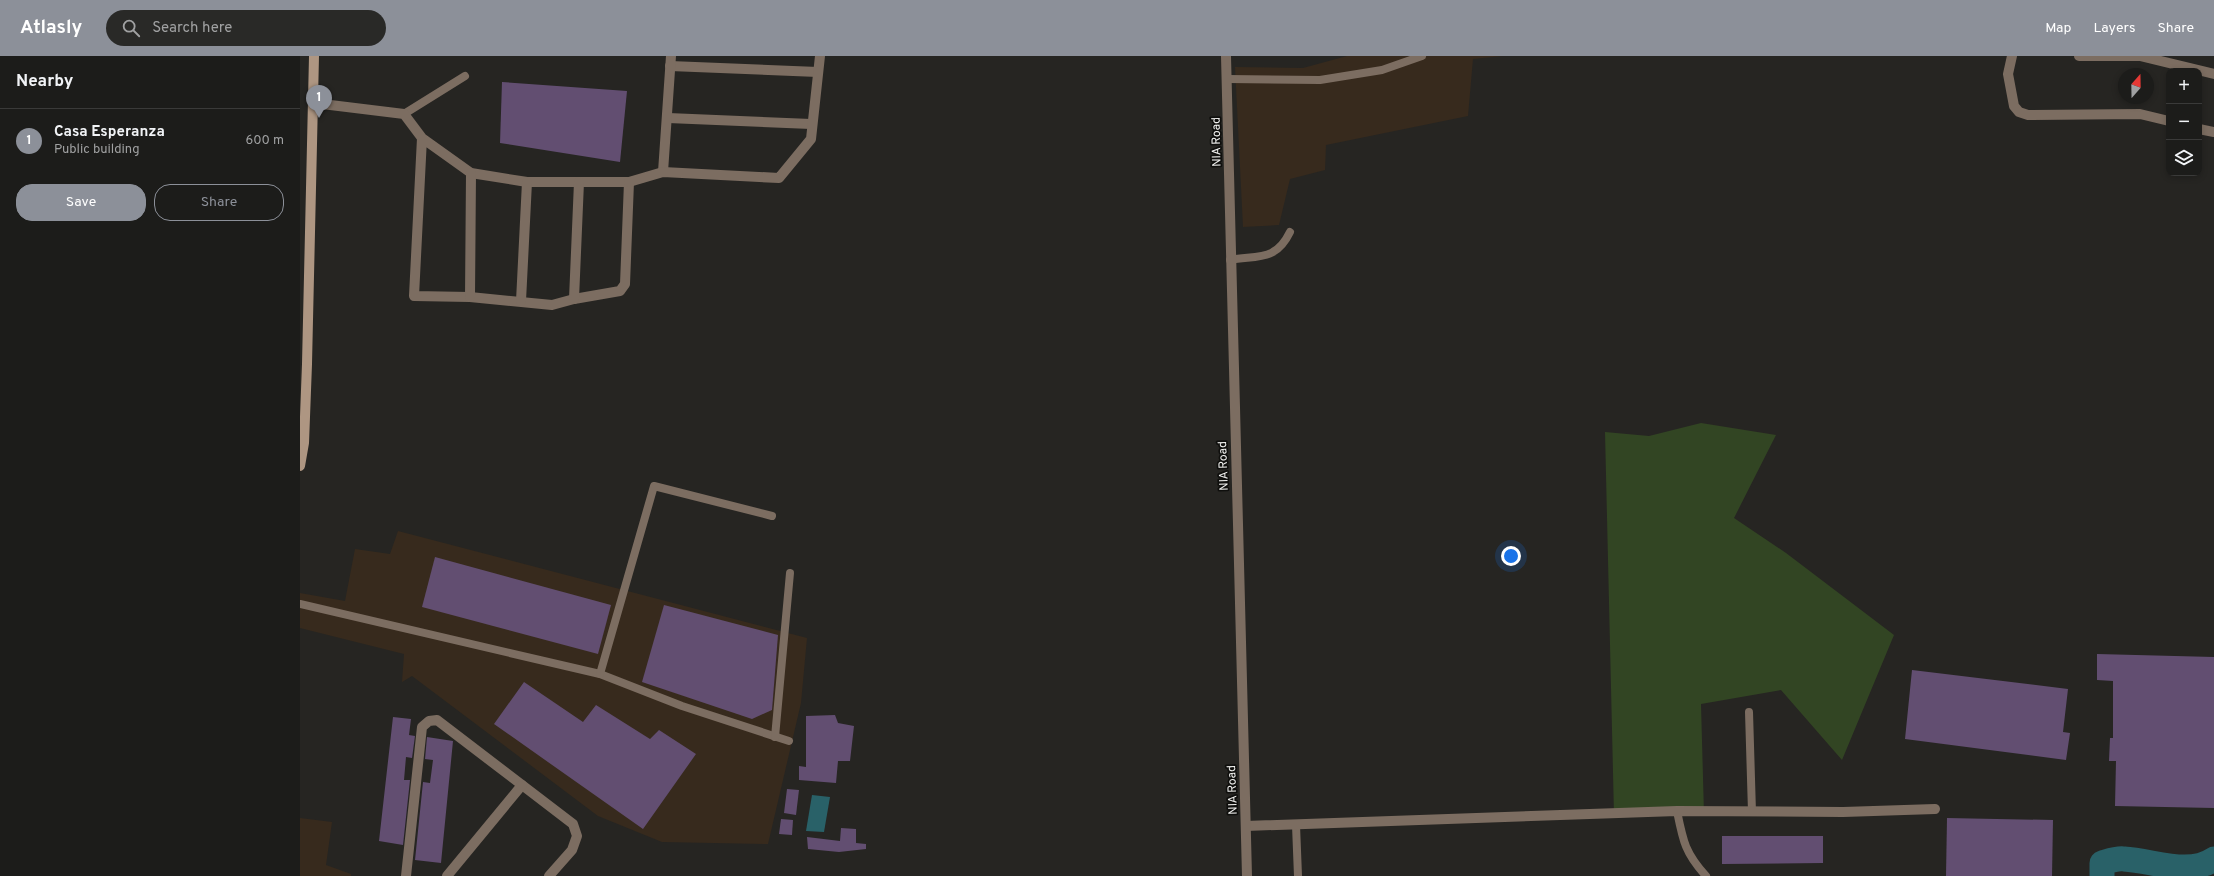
<!DOCTYPE html>
<html lang="en">
<head>
<meta charset="utf-8">
<style>
  :root { --surface:#1c1c1a; --page:#292927; --text:#f1f3f6; --muted:#a0a1a2; --line:#3a3a39; --accent:#8c9099 }
  body { margin:0; font-family:Overpass,sans-serif; background:var(--page); color:var(--text) }
  .controls { position:absolute; right:12px; top:12px; display:grid; overflow:hidden; border-radius:8px; box-shadow:0 2px 6px #0003 }
  .controls button { width:36px; height:36px; display:grid; place-items:center; padding:0; border:0; border-bottom:1px solid var(--line); background:var(--surface); color:var(--text); font:20px sans-serif }
  .compass { position:absolute; left:1818px; top:12px; width:36px; height:36px; border-radius:50%; background:var(--surface); box-shadow:0 2px 6px #0003; rotate:20deg }
  .you { position:absolute; left:1211px; top:500px; width:14px; height:14px; margin:-10px; border:3px solid #fff; border-radius:50%; background:#1a73e8; box-shadow:0 0 0 6px #1a73e833 }
  .badge { display:grid; place-items:center; width:26px; height:26px; border-radius:50%; background:var(--accent); color:#fff; font-size:13px; font-weight:700 }
  .pin { position:absolute; translate:-50% -33px; filter:drop-shadow(0 1px 2px #0008) }
  .pin::after { content:''; position:absolute; top:21px; width:14px; height:12px; background:inherit; clip-path:polygon(0 0,100% 0,50% 100%) }
  .list { margin:0; padding:0; list-style:none }
  h2 { display:flex; justify-content:space-between; align-items:center; height:52px; margin:0; padding:0 16px; font-size:17px }
  h2 small { font-size:13px; font-weight:400; color:var(--muted) }
  .list li { display:grid; grid-template-columns:26px 1fr auto; gap:12px; align-items:center; box-sizing:border-box; height:64px; padding:0 16px; border-top:1px solid var(--line) }
  .list b { display:block; font-size:15px; white-space:nowrap }
  .list p { margin:0; font-size:13px; white-space:nowrap; color:var(--muted) }
  .list em { font-size:13px; font-style:normal; color:var(--muted) }
  .actions { display:flex; gap:8px; padding:12px 16px }
  .actions a { flex:1; padding:9px 0; border:1px solid var(--accent); border-radius:16px; text-align:center; font-size:14px; color:var(--accent) }
  .actions .main { background:var(--accent); color:#fff }
  .icon { flex:none; width:22px; height:22px; fill:none; stroke:currentColor; stroke-width:2; stroke-linecap:round; stroke-linejoin:round }
  .map { position:relative; flex:none; width:1914px; height:820px; overflow:hidden }
  header { display:flex; align-items:center; gap:24px; box-sizing:border-box; height:56px; padding:0 20px; background:var(--accent); color:#fff }
  header strong { font-size:19px }
  nav { display:flex; gap:22px; margin-inline-start:auto; font-size:14px }
  .search { width:280px; height:36px; background:var(--page); display:flex; align-items:center; gap:10px; box-sizing:border-box; padding:0 14px; border-radius:22px; color:var(--muted); font-size:15px }
  main { display:flex }
  aside { flex:1; background:var(--surface) }
  .map>svg:first-child { display:block }
  .industrial { fill:#372a1d }
  .green { fill:#324523 }
  .water { fill:#296168 }
  .lines { fill:none; stroke-linecap:round; stroke-linejoin:round }
  .river { stroke:#296168; stroke-width:25 }
  .building { fill:#624e71 }
  .service { stroke:#7c6d61; stroke-width:8 }
  .minor { stroke:#7c6d61; stroke-width:10 }
  .tertiary { stroke:#7c6d61; stroke-width:10 }
  .secondary { stroke:#ae9682; stroke-width:10 }
  .labels { text-anchor:middle; stroke-width:3.5; stroke-linejoin:round; paint-order:stroke }
  .street-label { font-size:12px; fill:#f2f2f0; stroke:#0f0f0d }
</style>
</head>
<body>
<header>
<strong>Atlasly</strong>
<div class="search"><svg class="icon" aria-label="search" viewBox="0 0 24 24"><circle cx="10" cy="10" r="6"/><path d="M15 15l6 6"/></svg>Search here</div>
<nav><a>Map</a><a>Layers</a><a>Share</a></nav>
</header>
<main>
<aside>
<h2>Nearby<small></small></h2>
<ul class="list">
<li><span class="badge">1</span><div><b>Casa Esperanza</b><p>Public building</p></div><em>600 m</em></li>
</ul>
<div class="actions"><a class="main">Save</a><a>Share</a></div>
</aside>
<div class="map">
<svg width="1914" height="820" viewBox="0 0 1914 820">
  <rect width="100%" height="100%" fill="#262522"/>
  <g class="industrial">
    <path d="M1047,0H1203L1173,3L1168,60L1026,89L1025,114L990,123L979,169L943,171L935,11L1003,12Z"/>
    <path d="M98,475L507,582L501,647L468,788L362,786L298,760L112,620L102,626L104,598L0,572V537L45,545L55,493L90,498Z"/>
    <path d="M0,762L32,766L26,809L51,818V820H0Z"/>
  </g>
  <path class="green" d="M1401,367L1476,379L1434,462L1486,497L1594,579L1542,704L1481,634L1401,648L1404,758L1314,759L1305,376L1349,380Z"/>
  <path class="water" d="M512,739L530,741L524,776L506,775Z"/>
  <g class="lines">
    <path class="river" d="M1802,820V807C1809,805 1817,802 1824,803C1855,805 1889,820 1914,803"/>
  </g>
  <g class="building">
    <path d="M202,26L327,35L320,106L200,87Z"/>
    <path d="M135,501L311,549L298,598L122,551Z"/>
    <path d="M364,549L478,579L472,654L452,663L342,626Z"/>
    <path d="M1797,598L1914,601V752L1815,750L1816,705H1809L1810,682H1813V625L1797,624Z"/>
    <path d="M1612,614L1768,633L1763,676L1770,677L1766,704L1605,683Z"/>
    <path d="M224,626L283,666L296,649L350,683L359,674L396,698L343,773L194,668Z"/>
    <path d="M535,659L538,667L554,670L550,705H538L536,727L499,724V710L506,711V660Z"/>
    <path d="M93,661L111,663L109,679L115,680L112,702L106,701L104,724H110L103,789L79,785Z"/>
    <path d="M127,681L153,685L141,807L115,804L123,726L130,727L133,704L125,703Z"/>
    <path d="M487,733L499,734L496,759L484,757Z"/>
    <path d="M1647,762L1753,764L1752,820H1646Z"/>
    <path d="M481,763L493,764L492,779L479,778Z"/>
    <path d="M541,772L556,773V787L566,788V793L539,796L508,793L507,781L540,785Z"/>
    <path d="M1422,780H1523V807L1422,808Z"/>
  </g>
  <g class="lines">
    <g class="service">
      <path d="M928,23L1020,24L1082,14L1122,0"/>
      <path d="M104,58L165,20"/>
      <path d="M930,204C959,199 976,205 990,176"/>
      <path d="M0,548L300,618L382,650L489,685"/>
      <path d="M300,618L354,430L472,460"/>
      <path d="M1449,656L1452,756"/>
      <path d="M475,681L490,517"/>
      <path d="M1377,755C1383,785 1385,797 1406,820"/>
      <path d="M996,769L998,820"/>
    </g>
    <g class="minor">
      <path d="M1712,0L1708,18L1714,50L1719,56L1728,59L1840,58L1869,65"/>
      <path d="M1779,0H1840L1914,18"/>
      <path d="M370,10L518,16"/>
      <path d="M14,47L104,58L122,82L171,117L227,126H329L325,228L320,235L274,243L252,249L170,241L114,240L122,82"/>
      <path d="M368,62L511,68"/>
      <path d="M1899,73L1914,76"/>
      <path d="M363,116L371,0"/>
      <path d="M329,126L363,116L479,122L511,83L520,0"/>
      <path d="M170,241L171,117"/>
      <path d="M274,243L279,126"/>
      <path d="M221,245L227,126"/>
      <path d="M946,770L1377,755L1543,756L1635,753"/>
      <path d="M106,820L122,671L129,665L137,664L273,768L277,780L272,794L249,820"/>
      <path d="M147,820L222,729"/>
    </g>
    <path class="tertiary" d="M926,0L947,820"/>
    <path class="secondary" d="M0,410L4,387L7,308L14,0"/>
  </g>
  <g class="labels">
    <g class="street-label">
      <text transform="translate(916 86) rotate(-91)" y="4">NIA Road</text>
      <text transform="translate(923 410) rotate(-92)" y="4">NIA Road</text>
      <text transform="translate(932 734) rotate(-92)" y="4">NIA Road</text>
    </g>
  </g>
</svg>
<div class="controls">
<button>+</button>
<button>−</button>
<button><svg class="icon" aria-label="layers" viewBox="0 0 24 24"><path d="M12 4l9 5-9 5-9-5zM3 14l9 5 9-5"/></svg></button>
</div>
<svg class="compass" viewBox="-18 -18 36 36"><path d="M0-13l5 13h-10z" fill="#e53935"/><path d="M0 13l5-13h-10z" fill="#a0a1a2"/></svg>
<div class="you"></div>
<div class="pin badge" style="left:19px;top:62px">1</div>
</div>
</main>
</body>
</html>
